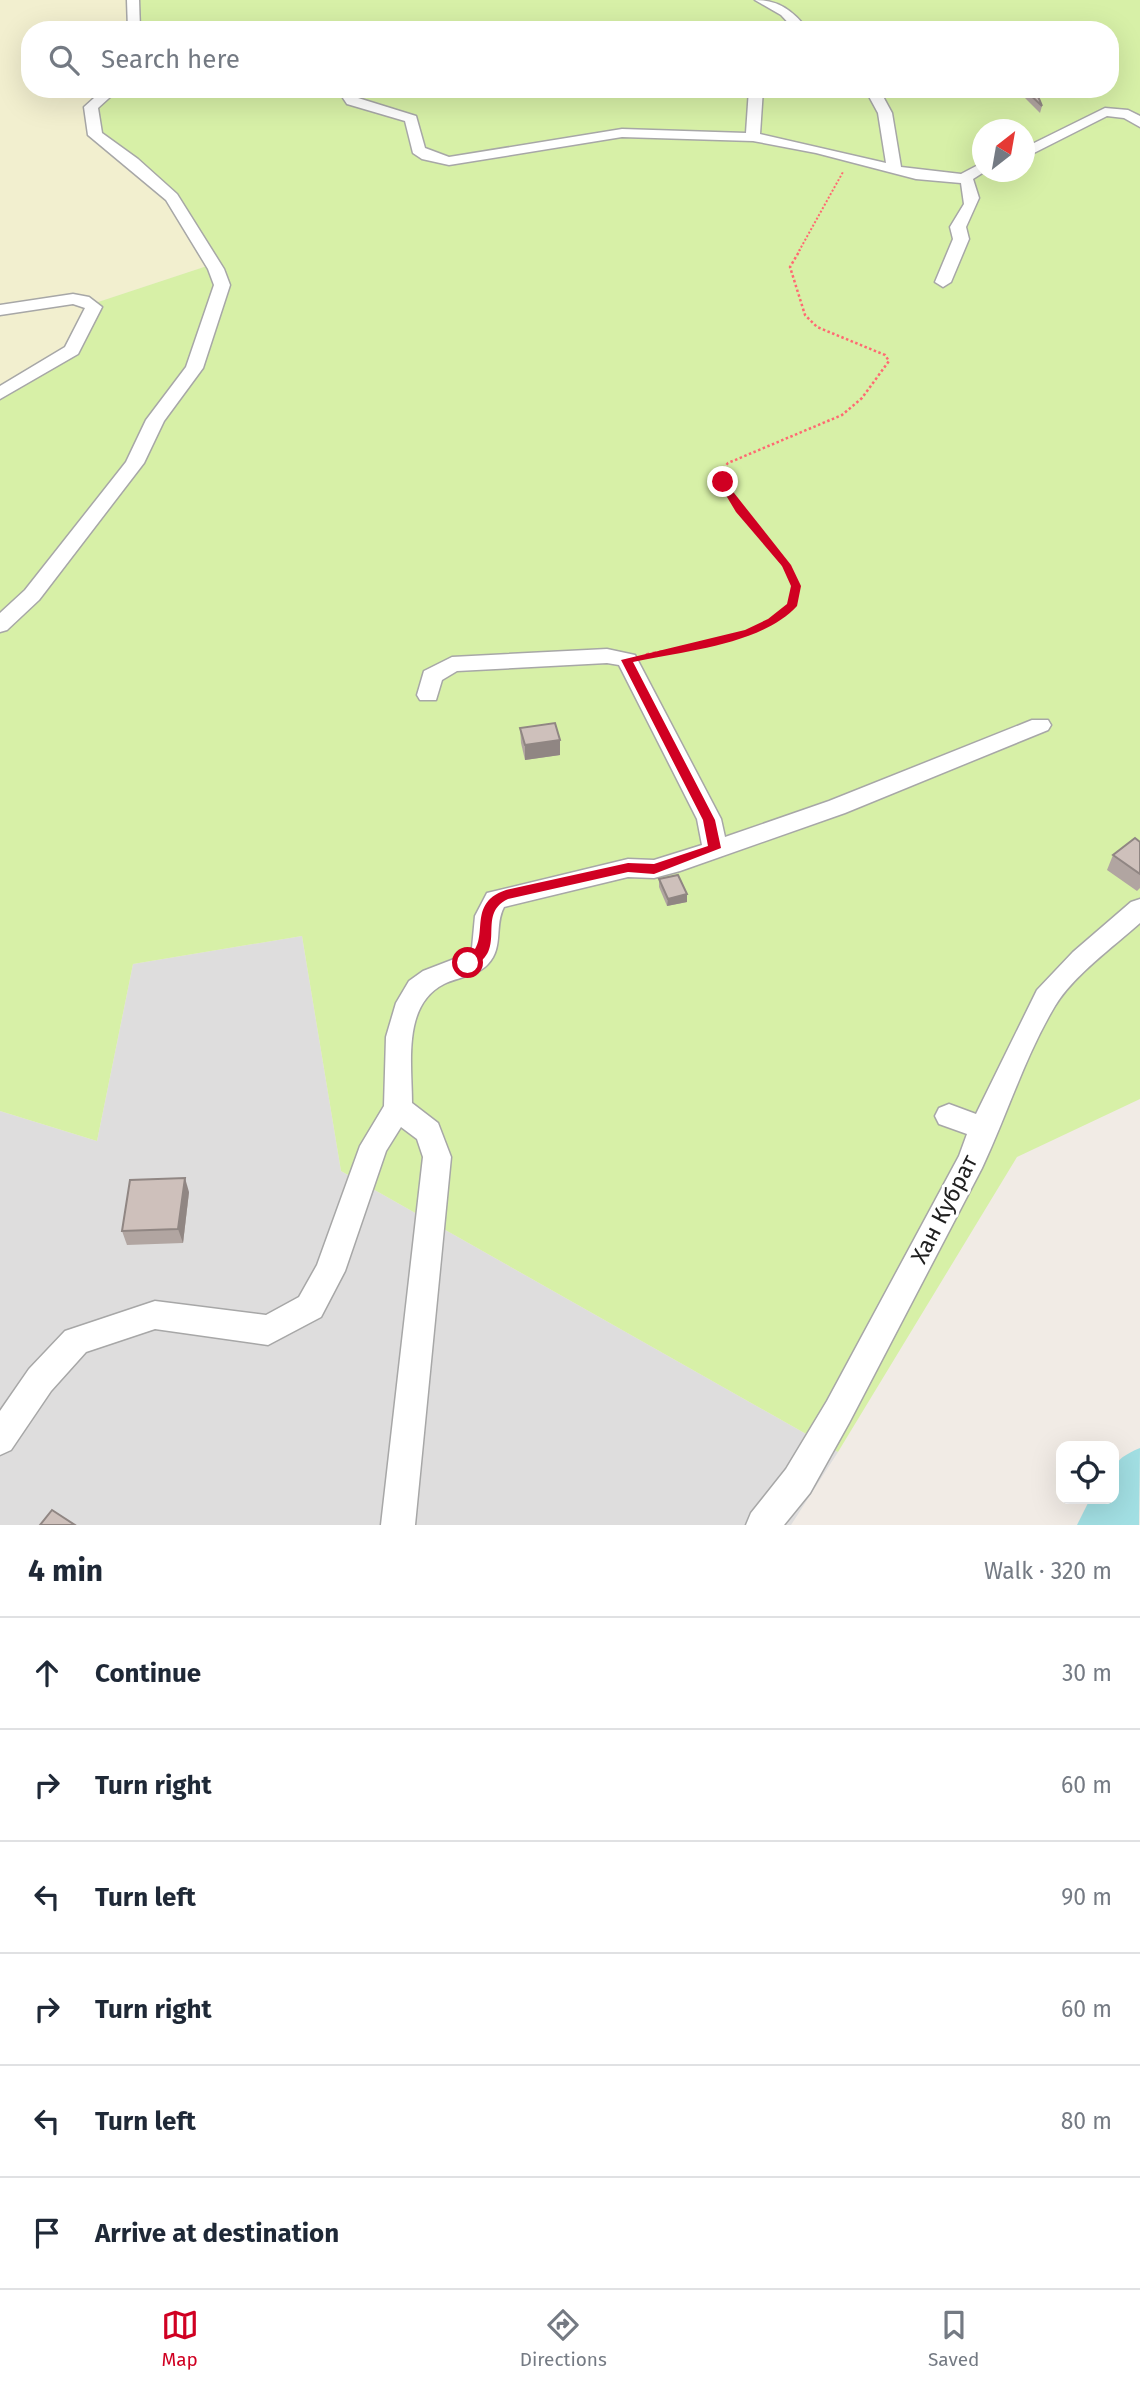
<!DOCTYPE html>
<html lang="en">
<head>
<meta charset="utf-8">
<style>
  :root { --surface:#fff; --page:#f6f6f7; --text:#1f2937; --muted:#747a83; --line:#e0e1e3; --accent:#d00022 }
  body { margin:0; font-family:"Fira Sans",sans-serif; background:var(--page); color:var(--text) }
  .controls { position:absolute; right:21px; bottom:21px; display:grid; overflow:hidden; border-radius:14px; box-shadow:0 7px 28px #0002 }
  .controls button { width:63px; height:63px; display:grid; place-items:center; padding:0; border:0; border-bottom:2px solid var(--line); background:var(--surface); color:var(--text); font:35px sans-serif }
  .compass { position:absolute; left:972px; top:119px; width:63px; height:63px; border-radius:50%; background:var(--surface); box-shadow:0 7px 28px #0002; rotate:31deg }
  .stop { position:absolute; width:21px; height:21px; margin:-16px; border:5px solid #d00022; border-radius:50%; background:#fff }
  .stop.end { background:#d00022; border-color:#fff; box-shadow:0 2px 7px #0008 }
  .list { margin:0; padding:0; list-style:none }
  h2 { display:flex; justify-content:space-between; align-items:center; height:91px; margin:0; padding:0 28px; font-size:30px }
  h2 small { font-size:23px; font-weight:400; color:var(--muted) }
  .list li { display:grid; grid-template-columns:46px 1fr auto; gap:21px; align-items:center; box-sizing:border-box; height:112px; padding:0 28px; border-top:2px solid var(--line) }
  .list b { display:block; font-size:26px; white-space:nowrap }
  .list em { font-size:23px; font-style:normal; color:var(--muted) }
  .icon { flex:none; width:38px; height:38px; fill:none; stroke:currentColor; stroke-width:2; stroke-linecap:round; stroke-linejoin:round }
  .map { position:relative; flex:none; width:1140px; height:1525px; overflow:hidden }
  .search { position:absolute; background:var(--surface); box-shadow:0 7px 28px #0002; left:21px; right:21px; top:21px; height:77px; display:flex; align-items:center; gap:18px; box-sizing:border-box; padding:0 24px; border-radius:28px; color:var(--muted); font-size:26px }
  .sheet { height:763px; background:var(--surface) }
  nav { display:flex; justify-content:space-around; align-items:center; box-sizing:border-box; height:98px; border-top:2px solid var(--line); background:var(--surface); font-size:19px; color:var(--muted) }
  nav a { display:grid; justify-items:center; gap:4px }
  nav .on { color:var(--accent) }
  .map>svg:first-child { display:block }
  .residential { fill:#dedddd }
  .farmland { fill:#f2efcf }
  .grass { fill:#d7f0a7; fill-rule:evenodd }
  .lines { fill:none; stroke-linecap:round; stroke-linejoin:round }
  .river { fill:#a2dfe3; fill-rule:evenodd }
  .street-casing { stroke:#a7a7a7; stroke-width:3 }
  .path-far2 { stroke:#ff6972; stroke-width:2; stroke-dasharray:2 2; stroke-linecap:butt }
  .path-far1 { stroke:#ff6972; stroke-width:2.5; stroke-dasharray:2.5 2.5; stroke-linecap:butt }
  .path { stroke:#ff6972; stroke-width:3.5; stroke-dasharray:3.5 3.5; stroke-linecap:butt }
  .street { fill:#fff; fill-rule:evenodd }
  .wall { fill:#b1a5a1 }
  .shaded-wall { fill:#908683 }
  .building { fill:#cec0bb; stroke:#908683; stroke-width:2 }
  .route { fill:#d00022 }
  .labels { text-anchor:middle; stroke-width:6; stroke-linejoin:round; paint-order:stroke }
  .near-street-label { font-size:23px; fill:#202020; stroke:#fff }
</style>
</head>
<body>
<div class="map">
<svg width="1140" height="1525" viewBox="0 0 1140 1525">
  <rect width="100%" height="100%" fill="#f1ebe5"/>
  <path class="residential" d="M302,936L341,1171L838,1452L791,1525H0V1111L97,1141L133,964Z"/>
  <path class="farmland" d="M0,0H133L134,30H30V89H112L213,264L92,304L77,341L0,394Z"/>
  <path class="grass" d="M133,0H1140V1099L1017,1157L838,1452L341,1171L302,936L133,964L97,1141L0,1111V394L62,359L92,304L213,264L172,197L95,135L91,107L112,89H1110V30H134ZM982,130H1024V172H982Z"/>
  <g class="lines">
    <path class="river" d="M1140,1448L1139,1525H1077L1090,1499H1114C1114,1468 1109,1461 1140,1448Z"/>
    <g class="street-casing">
      <g id="street">
        <path d="M127,0H139L140,30H128Z"/>
        <path d="M755,0C779,0 793,11 808,30H795L781,15Z"/>
        <path d="M104,89H119L98,108L102,133L138,159L177,194L224,269L230,285L203,368L164,421L144,463L39,600L7,630L0,632V613L25,590L126,462L146,420L186,367L214,285L208,269L166,200L88,135L84,107Z"/>
        <path d="M352,89H368L358,98L416,116L425,148L449,157L622,129L746,133L749,89H763L760,134L886,163L878,113L865,89H879L892,113L901,167L961,174L982,163L984,172L973,179L979,198L966,227L969,239L951,282L943,287L935,282L953,239L950,227L964,204L961,183L916,179L816,153L753,141L622,137L449,165L422,159L413,153L405,121L347,104L343,98Z"/>
        <path d="M1105,108L1128,110L1140,116V127L1124,118L1107,116L1024,158V148Z"/>
        <path d="M73,294L89,297L102,307L78,354L0,399V386L65,347L85,308L73,304L0,315V305Z"/>
        <path d="M607,649L635,655L721,819L725,837L829,801L1032,720H1048L1051,725L1048,730L845,813L680,871L654,878L628,877L504,907C494,925 504,947 488,964C477,976 458,977 444,984C402,1005 412,1064 412,1103L438,1123L451,1157L415,1525H381L423,1157L417,1139L401,1127L386,1151L345,1271L321,1317L268,1345L155,1329L86,1352L51,1391L11,1450L0,1455V1411L29,1369L65,1331L155,1301L266,1315L299,1297L317,1265L360,1146L384,1106L386,1037L396,1003L409,981L423,971L462,956L472,948L475,916L487,893L628,859L654,860L702,845L697,819L619,665L607,663L457,671L442,680L436,700H420L417,695L424,671L452,657Z"/>
        <path d="M1140,899V923C1113,947 1073,976 1055,1006C1025,1056 1007,1115 982,1168L849,1423L810,1493L784,1525H746L751,1513L786,1469L827,1401L959,1156L967,1134L939,1124L935,1116L939,1108L949,1104L976,1114L1037,990L1073,952L1131,902Z"/>
      </g>
    </g>
    <path class="path-far2" d="M799,251L843,172"/>
    <path class="path-far1" d="M790,574L739,510L719,473L728,463L842,415L862,398L889,361L885,355L817,327L805,315L790,267L800,250"/>
    <path class="path" d="M646,655C696,644 753,643 792,606L796,586L790,573"/>
    <use href="#street" class="street"/>
  </g>
  <g class="wall">
    <path d="M1016,89H1035L1042,106L1040,113Z"/>
    <path d="M520,728L560,740V755L525,760L521,743Z"/>
    <path d="M1140,842V888L1137,891L1107,870L1113,855Z"/>
    <path d="M659,879L687,902L667,906L659,887Z"/>
    <path d="M189,1192L183,1243L127,1245L122,1231Z"/>
  </g>
  <g class="shaded-wall">
    <path d="M560,740V755L525,760V745Z"/>
    <path d="M687,894V902L667,906L668,899Z"/>
    <path d="M185,1178L189,1192L183,1243L178,1229Z"/>
  </g>
  <g class="building">
    <path d="M1024,89H1035L1042,106Z"/>
    <path d="M555,723L560,740L525,745L520,728Z"/>
    <path d="M1135,838L1140,842V874L1113,855Z"/>
    <path d="M678,875L687,894L668,899L659,879Z"/>
    <path d="M185,1178L178,1229L122,1231L130,1180Z"/>
    <path d="M52,1510L75,1525H40Z"/>
  </g>
  <path class="route" d="M723,479L791,565L801,586L797,606C761,645 684,651 633,662L715,820L721,848L654,874L628,872L508,899C474,915 511,953 468,968L463,967V960C496,943 462,905 506,890L628,863L654,864L708,846L703,820L621,660L745,630L768,619L787,604L791,586L782,566L736,512L718,482Z"/>
  <g class="labels">
    <g class="near-street-label">
      <text transform="translate(944 1209) rotate(-63)" y="8">Хан Кубрат</text>
    </g>
  </g>
</svg>
<div class="controls">
<button><svg class="icon" aria-label="locate" viewBox="0 0 24 24"><circle cx="12" cy="12" r="6"/><path d="M12 2v4M12 18v4M2 12h4M18 12h4"/></svg></button>
</div>
<svg class="compass" viewBox="-18 -18 36 36"><path d="M0-13l5 13h-10z" fill="#e53935"/><path d="M0 13l5-13h-10z" fill="#747a83"/></svg>
<div class="stop" style="left:468px;top:963px"></div>
<div class="stop end" style="left:723px;top:482px"></div>
<div class="search"><svg class="icon" aria-label="search" viewBox="0 0 24 24"><circle cx="10" cy="10" r="6"/><path d="M15 15l6 6"/></svg>Search here</div>
</div>
<section class="sheet">
<h2>4 min<small>Walk · 320 m</small></h2>
<ul class="list">
<li><svg class="icon" aria-label="ahead" viewBox="0 0 24 24"><path d="M12 20V5M6 11l6-6 6 6"/></svg><div><b>Continue</b></div><em>30 m</em></li>
<li><svg class="icon" aria-label="right" viewBox="0 0 24 24"><path d="M7 20v-9h11M14 6l5 5-5 5"/></svg><div><b>Turn right</b></div><em>60 m</em></li>
<li><svg class="icon" aria-label="left" viewBox="0 0 24 24"><path d="M17 20v-9H6M10 6l-5 5 5 5"/></svg><div><b>Turn left</b></div><em>90 m</em></li>
<li><svg class="icon" aria-label="right" viewBox="0 0 24 24"><path d="M7 20v-9h11M14 6l5 5-5 5"/></svg><div><b>Turn right</b></div><em>60 m</em></li>
<li><svg class="icon" aria-label="left" viewBox="0 0 24 24"><path d="M17 20v-9H6M10 6l-5 5 5 5"/></svg><div><b>Turn left</b></div><em>80 m</em></li>
<li><svg class="icon" aria-label="arrive" viewBox="0 0 24 24"><path d="M6 21V4h12l-3 4 3 4H6"/></svg><div><b>Arrive at destination</b></div></li>
</ul>
</section>
<nav>
<a class="on"><svg class="icon" aria-label="map" viewBox="0 0 24 24"><path d="M3 6l6-2 6 2 6-2v14l-6 2-6-2-6 2zM9 4v14M15 6v14"/></svg>Map</a>
<a><svg class="icon" aria-label="directions" viewBox="0 0 24 24"><path d="M12 3l9 9-9 9-9-9zM9 14v-3h6M13 9l2 2-2 2"/></svg>Directions</a>
<a><svg class="icon" aria-label="saved" viewBox="0 0 24 24"><path d="M7 4h10v16l-5-4-5 4z"/></svg>Saved</a>
</nav>
</body>
</html>
